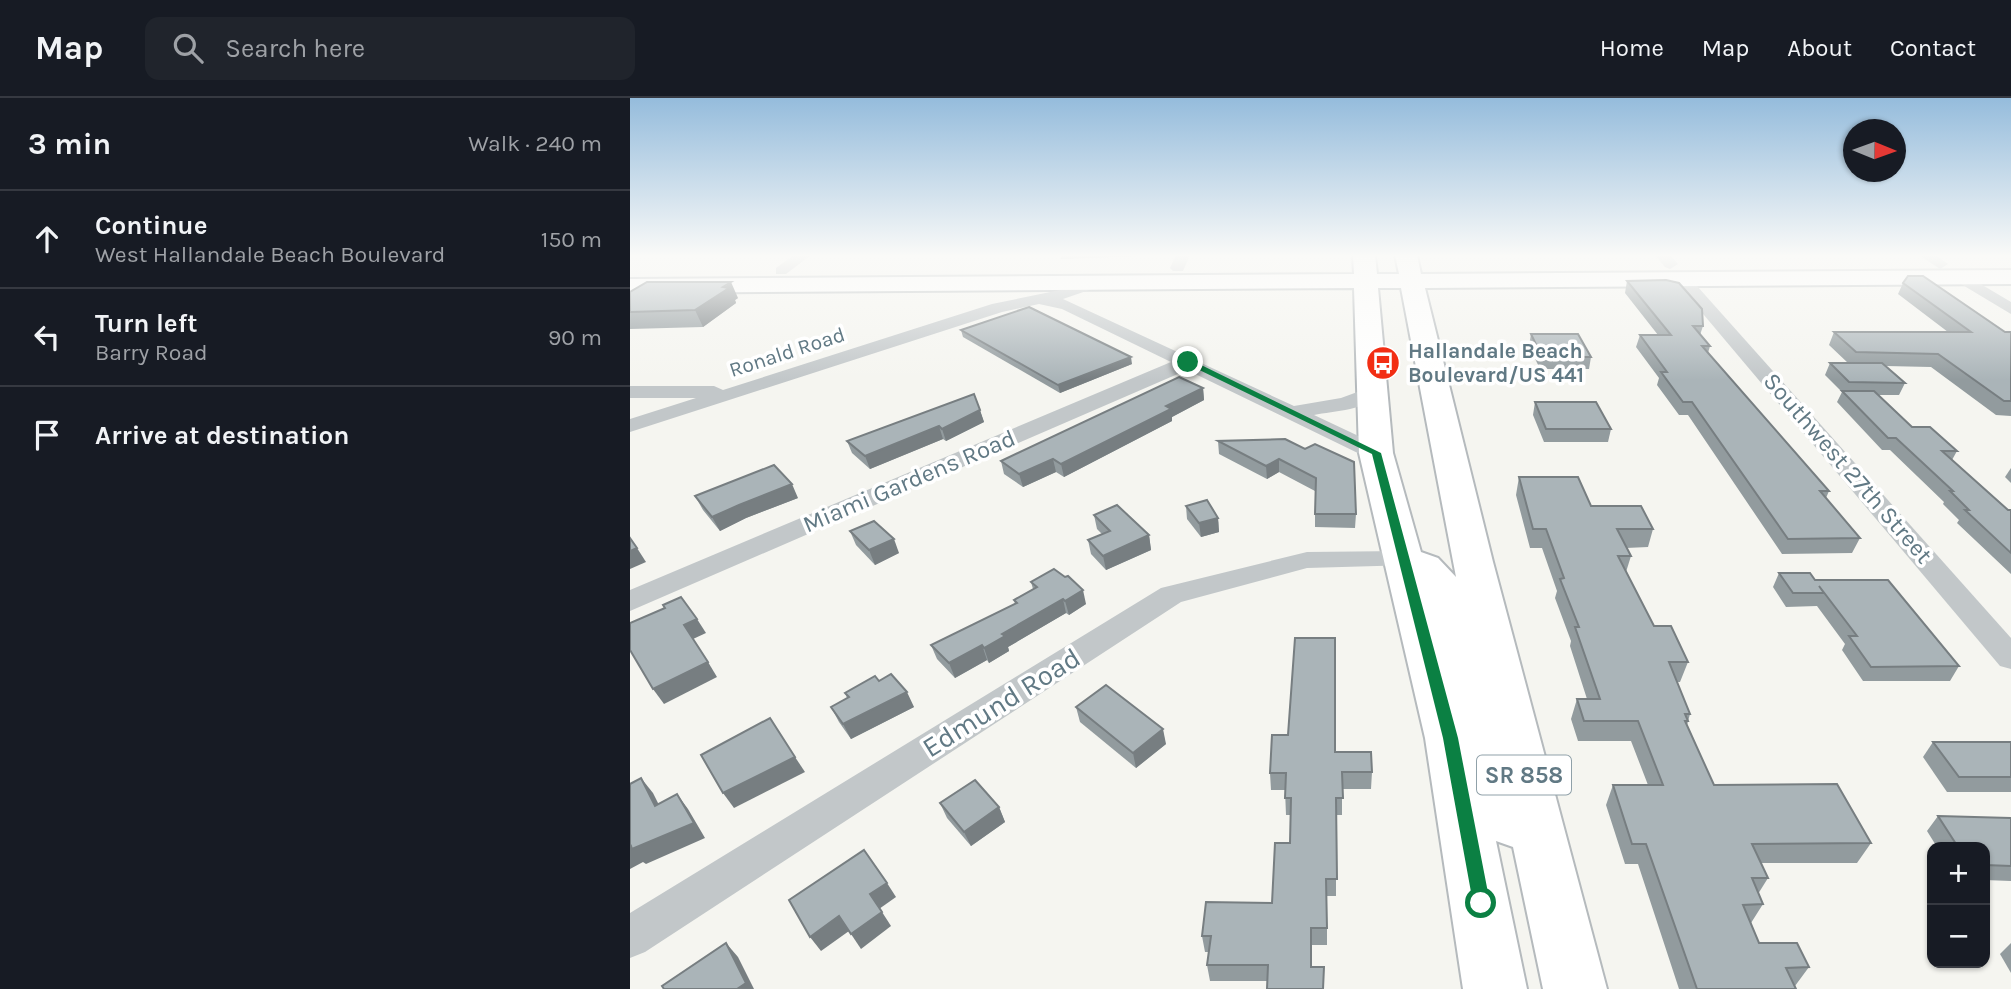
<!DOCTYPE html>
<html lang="en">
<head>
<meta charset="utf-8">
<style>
  :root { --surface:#171b24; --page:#20242c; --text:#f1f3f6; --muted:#9ea1a6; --line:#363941 }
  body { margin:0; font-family:Karla,sans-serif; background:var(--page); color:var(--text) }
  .controls { position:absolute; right:21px; bottom:21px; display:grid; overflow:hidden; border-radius:14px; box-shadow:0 2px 5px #0004 }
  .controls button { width:63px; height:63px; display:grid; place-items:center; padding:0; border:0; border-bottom:2px solid var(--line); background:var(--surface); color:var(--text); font:35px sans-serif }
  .compass { position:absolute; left:1213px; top:21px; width:63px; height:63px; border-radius:50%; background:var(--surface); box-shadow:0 2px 5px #0004; rotate:91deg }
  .stop { position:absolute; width:21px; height:21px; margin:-16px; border:5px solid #0b8043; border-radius:50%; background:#fff }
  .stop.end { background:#0b8043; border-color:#fff; box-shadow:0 2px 7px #0008 }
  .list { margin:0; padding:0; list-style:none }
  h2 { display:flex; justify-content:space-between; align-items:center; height:91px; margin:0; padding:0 28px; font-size:30px }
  h2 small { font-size:23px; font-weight:400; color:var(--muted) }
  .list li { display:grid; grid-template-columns:46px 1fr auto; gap:21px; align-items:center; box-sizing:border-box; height:98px; padding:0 28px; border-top:2px solid var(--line) }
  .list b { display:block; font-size:26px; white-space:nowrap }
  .list p { margin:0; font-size:23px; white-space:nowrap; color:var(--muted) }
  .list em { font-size:23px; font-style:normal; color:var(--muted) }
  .icon { flex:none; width:38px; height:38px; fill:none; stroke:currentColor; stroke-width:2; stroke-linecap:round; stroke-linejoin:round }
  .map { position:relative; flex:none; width:1381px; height:891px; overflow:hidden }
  header { display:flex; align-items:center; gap:42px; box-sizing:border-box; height:98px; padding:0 35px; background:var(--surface); border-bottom:2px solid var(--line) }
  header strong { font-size:33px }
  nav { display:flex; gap:38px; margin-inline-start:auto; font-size:24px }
  .search { width:490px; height:63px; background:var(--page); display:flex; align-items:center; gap:18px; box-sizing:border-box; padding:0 24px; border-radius:14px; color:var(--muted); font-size:26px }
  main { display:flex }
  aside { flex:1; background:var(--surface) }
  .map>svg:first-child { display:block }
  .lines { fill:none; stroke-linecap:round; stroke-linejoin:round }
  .primary-casing { stroke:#b5babd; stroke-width:4 }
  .minor { fill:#c2c7c9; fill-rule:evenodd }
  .primary { fill:#fff; fill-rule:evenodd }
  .wall { fill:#929b9e }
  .shaded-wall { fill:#777e81 }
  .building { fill:#aab4b8; stroke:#777e81; stroke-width:2 }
  .route { fill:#0b8043 }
  .labels { text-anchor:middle; stroke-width:7; stroke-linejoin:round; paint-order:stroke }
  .far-poi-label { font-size:21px; font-weight:bold; fill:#617984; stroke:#fff; text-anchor:start }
  .far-street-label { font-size:21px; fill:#617984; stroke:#fff }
  .shield { fill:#fff; stroke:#90a1a9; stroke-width:2 }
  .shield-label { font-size:23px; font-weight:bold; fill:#617984 }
  .street-label { font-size:24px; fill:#617984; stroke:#fff }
  .near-street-label { font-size:28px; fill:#617984; stroke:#fff }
</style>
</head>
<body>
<header>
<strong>Map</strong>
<div class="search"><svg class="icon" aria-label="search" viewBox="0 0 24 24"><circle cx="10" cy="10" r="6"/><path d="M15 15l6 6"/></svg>Search here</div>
<nav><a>Home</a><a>Map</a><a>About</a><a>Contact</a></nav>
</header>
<main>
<aside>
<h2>3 min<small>Walk · 240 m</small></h2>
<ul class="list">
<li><svg class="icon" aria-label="ahead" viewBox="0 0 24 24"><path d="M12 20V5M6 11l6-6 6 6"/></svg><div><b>Continue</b><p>West Hallandale Beach Boulevard</p></div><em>150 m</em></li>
<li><svg class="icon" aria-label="left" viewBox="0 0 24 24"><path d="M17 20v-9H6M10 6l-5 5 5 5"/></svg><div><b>Turn left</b><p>Barry Road</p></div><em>90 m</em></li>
<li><svg class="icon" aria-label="arrive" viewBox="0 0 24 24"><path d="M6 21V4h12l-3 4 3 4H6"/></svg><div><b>Arrive at destination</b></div></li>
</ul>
</aside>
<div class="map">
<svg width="1381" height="891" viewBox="0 0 1381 891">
  <rect width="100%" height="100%" fill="#f5f5f0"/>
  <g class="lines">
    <g class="primary-casing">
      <path id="primary" d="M723,157H745L747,176H769L765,157H787L791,176L1381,172V186L795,190L863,464L977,891H913L883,749L866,743L897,891H833L795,640L729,355L724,190L0,195V181L724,176ZM748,190H771L826,479L808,460L791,454L763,355Z"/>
    </g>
    <g class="minor">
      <path d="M164,157H181L156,176H146V170Z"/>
      <path d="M546,157H560L553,173H543L540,170Z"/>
      <path d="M1025,157H1040L1048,166L1040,171L1035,169Z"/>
      <path d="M1289,157H1306L1318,166L1310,171Z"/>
      <path d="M1332,175L1381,204V216L1326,183V177Z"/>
      <path d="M1053,177L1059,179L1381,540V571L1370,568L1047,185L1045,182Z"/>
      <path d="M459,182L467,187L465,190L433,201L664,308L711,300L741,289L748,291L751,295C738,312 704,313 684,317L754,350L757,355L746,362L738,360L557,272L0,513V492L541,264L432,211L409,206L372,214L0,334V321L66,300H0V288H84L93,292L362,206L435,191Z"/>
      <path d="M773,453L782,455L786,461L782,467L677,470L551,504L15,854L0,860V815L531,490L677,454Z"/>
    </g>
    <use href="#primary" class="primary"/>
  </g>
  <g class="wall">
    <path d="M431,157H537L431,161Z"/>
    <path d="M997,183L1073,228L1070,237L1080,248L1078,255L1199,393L1196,400L1230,440L1222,455L1152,456L1058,317H1049L1027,287L1029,280L1006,249L1010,237H1028L995,195Z"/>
    <path d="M1273,185L1375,234H1381V318L1366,317L1301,269L1256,268L1275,285L1269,297H1249L1282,329L1327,353L1322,362L1378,412H1381V476L1327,425L1329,422L1313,406L1314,404L1260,352H1252L1207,304L1212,294L1195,277L1200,265H1218L1199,247L1204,234H1318L1268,196Z"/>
    <path d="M0,194L108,200L105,202L106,205L73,229L0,231Z"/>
    <path d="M331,232L502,266L430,295L333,239Z"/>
    <path d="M901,236L961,259L959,271H910L899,248Z"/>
    <path d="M573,290L574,302L542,319V323L434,379L426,374L393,389L374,376L371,363Z"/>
    <path d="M344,296L354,324L316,343L313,341L240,371L222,355L217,343Z"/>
    <path d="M905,304L981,331L978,344H914L903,317Z"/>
    <path d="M655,341L726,416L725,430L685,429V393L649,374L637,381L589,356L588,343Z"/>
    <path d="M1381,370V385L1375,379Z"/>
    <path d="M889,379L961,408L1023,431L1018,449L996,450L1001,458L996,474L1024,528L1058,564L1050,584H1047L1060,616L1057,627L1084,687L1241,745L1227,765H1131L1138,780L1128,796L1133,806L1121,825L1129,845L1179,869L1165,888L1166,891H1049L1008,766H995L976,707L983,687H1018L1001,643H948L941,621L947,601H957L940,548L941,543L925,500L927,493L912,450H900L886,397Z"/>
    <path d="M65,398L168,400L116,420L90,433L73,412Z"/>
    <path d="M556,408L588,420L589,434L571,439L557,421Z"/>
    <path d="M464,417L519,437L521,452L476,472L461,456L458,442L472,436L467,431Z"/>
    <path d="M220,433L269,455L245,467L226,447Z"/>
    <path d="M1149,475L1185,482L1329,568L1320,583H1233L1212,552L1215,546L1187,508L1156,509L1143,489Z"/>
    <path d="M401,484L456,506L439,517L436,515L378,549L379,553L359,565L357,562L325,580L307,561L301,547L385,506L384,502L403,491Z"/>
    <path d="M249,583L284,609L221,641L209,624L201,609L217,600L215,595Z"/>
    <path d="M446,609L536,646L506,670L450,624Z"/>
    <path d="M658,637L705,654L742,674L741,691H712V717H706V798H697V847H682L638,883H580L577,867L579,854H575L572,838L642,805L660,745V717H656L655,692H641L640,675Z"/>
    <path d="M1303,644H1381V694H1317L1293,659Z"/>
    <path d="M310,705L369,709L375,724L341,748L317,720Z"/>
    <path d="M1308,718L1381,720V783L1355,782V749H1307L1297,733Z"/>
    <path d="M1381,845V875L1370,856Z"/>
  </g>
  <g class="shaded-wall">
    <path d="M101,184L108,200L105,202L106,205L73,229L65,212Z"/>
    <path d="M501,259L502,266L430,295L428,287Z"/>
    <path d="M573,290L574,302L542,319V323L434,379L431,366L536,308Z"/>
    <path d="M350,312L354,324L316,343L312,331Z"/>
    <path d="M309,328L313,341L240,371L235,358Z"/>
    <path d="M423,361L426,374L393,389L389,376Z"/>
    <path d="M649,361V374L637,381L636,368Z"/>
    <path d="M162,386L168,400L116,420L90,433L82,419L109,407Z"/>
    <path d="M588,420L589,434L571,439L569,425Z"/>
    <path d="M519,437L521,452L476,472L473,458Z"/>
    <path d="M264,441L269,455L245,467L239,452Z"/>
    <path d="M7,450L16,464L0,471V453Z"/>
    <path d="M453,492L456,506L439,517L435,503Z"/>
    <path d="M433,501L436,515L378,549L379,553L359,565L354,550L372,536Z"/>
    <path d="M67,521L76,535L63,541L54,527Z"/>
    <path d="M352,547L357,562L325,580L319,565Z"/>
    <path d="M78,564L87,579L34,606L23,591Z"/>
    <path d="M277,594L284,609L221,641L213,626Z"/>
    <path d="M533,631L536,646L506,670L503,655Z"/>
    <path d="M165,659L175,674L104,710L93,695Z"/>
    <path d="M11,680L23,695L37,723L25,708Z"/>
    <path d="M47,696L58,711L75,740L16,766L13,764L0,771V749Z"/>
    <path d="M369,709L375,724L341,748L334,734Z"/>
    <path d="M257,785L266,799L249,811L240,796Z"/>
    <path d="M252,814L261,828L231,851L221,836Z"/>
    <path d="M209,818L219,833L191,853L180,839Z"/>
    <path d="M96,845L108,859L124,891H107Z"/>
  </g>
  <g class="building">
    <path d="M1278,178H1293L1375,234H1381V303H1374L1308,256L1226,254L1204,234H1341L1273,185Z"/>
    <path d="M1036,182L1049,185L1072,211L1073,228H1063L1080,248H1072L1199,393H1190L1230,440L1158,441L1062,304H1053L1031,274H1037L1010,237H1041L997,183Z"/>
    <path d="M17,184H101L93,189L99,190L65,212L0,214V194Z"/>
    <path d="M399,209L501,259L428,287L331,232Z"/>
    <path d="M901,236H948L961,259H912Z"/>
    <path d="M1200,265H1252L1275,285L1219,284Z"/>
    <path d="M549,279L573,290L536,308L541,311L431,366L423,361L389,376L371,363Z"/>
    <path d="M1212,293H1244L1282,329H1300L1327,353H1312L1378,412H1381V455L1335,412H1339L1320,393H1323L1266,340H1258Z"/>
    <path d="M344,296L350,312L312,331L309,328L235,358L217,343Z"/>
    <path d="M905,304H966L981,331H916Z"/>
    <path d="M655,341L675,351L685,346L724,364L726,416H685L686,380L649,361L636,368L588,343Z"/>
    <path d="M144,367L162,386L109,407L82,419L65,398Z"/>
    <path d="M889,379H948L961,408H1011L1023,431H987L1001,458H988L1024,528H1041L1058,564H1039L1060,616H1055L1058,623H1055L1084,687L1207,686L1241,745L1122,746L1138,780H1122L1133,806L1113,807L1129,845H1167L1179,869L1156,870L1166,891H1067L1016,746H1002L983,687H1033L1008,623H954L947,601H970L945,529H949L930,481L934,480L916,431H903Z"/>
    <path d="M577,402L588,420L569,425L556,408Z"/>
    <path d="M487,407L519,437L473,458L458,442L480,433L464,417Z"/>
    <path d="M244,423L264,441L239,452L220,433Z"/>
    <path d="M0,440L7,450L0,453Z"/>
    <path d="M424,471L435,479L438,478L453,492L435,503L433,501L372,536L375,538L354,550L352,547L319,565L301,547L387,505L384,502L407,489L401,484Z"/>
    <path d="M1149,475H1180L1185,482H1258L1329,568L1241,569L1219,538H1227L1189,488L1194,495H1163Z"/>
    <path d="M51,499L67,521L54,527L78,564L23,591L0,552V525L35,510L33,507Z"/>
    <path d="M665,540H705V654H741L742,674H712L713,700H706L707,781H696L697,830H681V869H694L693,891H637L638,867H577L581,838H572L576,804L642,805L645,745H660L661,700H655L656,675H640L642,637H658Z"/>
    <path d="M261,576L277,594L213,626L201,609L219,599L215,595L245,578L249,583Z"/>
    <path d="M476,587L533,631L503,655L446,609Z"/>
    <path d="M140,620L165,659L93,695L71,657Z"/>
    <path d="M1303,644H1381V679H1329Z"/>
    <path d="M11,680L25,708L47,696L64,725L2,751L1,748L0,749V686Z"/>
    <path d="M345,682L369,709L334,734L310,705Z"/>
    <path d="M1308,718L1381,720V768L1355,767V749H1328Z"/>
    <path d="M234,752L257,785L240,796L252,814L221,836L209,818L180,839L159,802Z"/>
    <path d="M96,845L116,885L107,891H34L32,888Z"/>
  </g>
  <linearGradient id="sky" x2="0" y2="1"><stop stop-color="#95bcdc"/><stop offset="0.56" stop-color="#fafaf8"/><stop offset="1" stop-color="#fafaf8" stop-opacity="0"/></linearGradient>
  <rect width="1381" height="282" fill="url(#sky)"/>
  <path class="route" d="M555,262H561L751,355L828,640L860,805L858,811L851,813L845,811L843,805L813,640L742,356L555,265Z"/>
  <defs>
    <g id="bus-disc" transform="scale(1.75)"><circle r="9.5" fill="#f22e14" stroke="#fff"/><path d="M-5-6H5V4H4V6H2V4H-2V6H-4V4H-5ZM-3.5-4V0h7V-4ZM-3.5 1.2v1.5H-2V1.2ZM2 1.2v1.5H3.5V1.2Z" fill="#fff"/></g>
  </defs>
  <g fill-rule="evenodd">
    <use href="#bus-disc" x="753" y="265"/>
  </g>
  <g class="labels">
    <g class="far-poi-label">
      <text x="778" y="260">Hallandale Beach<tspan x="778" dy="24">Boulevard/US 441</tspan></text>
    </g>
    <g class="far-street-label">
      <text transform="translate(157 254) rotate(-18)" y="7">Ronald Road</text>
    </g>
    <rect class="shield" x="847" y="657.5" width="94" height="39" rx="5"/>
    <g class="shield-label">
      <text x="894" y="685">SR 858</text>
    </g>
    <g class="street-label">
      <text transform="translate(1218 370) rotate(49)" y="8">Southwest 27th Street</text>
      <text transform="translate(279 383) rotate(-23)" y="8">Miami Gardens Road</text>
    </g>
    <g class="near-street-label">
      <text transform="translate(371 604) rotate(-32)" y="10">Edmund Road</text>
    </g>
  </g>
</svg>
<div class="controls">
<button>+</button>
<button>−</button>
</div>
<svg class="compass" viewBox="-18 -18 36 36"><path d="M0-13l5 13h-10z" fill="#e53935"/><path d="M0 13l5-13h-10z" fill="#9ea1a6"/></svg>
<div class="stop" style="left:851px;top:805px"></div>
<div class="stop end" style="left:558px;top:264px"></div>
</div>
</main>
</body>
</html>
